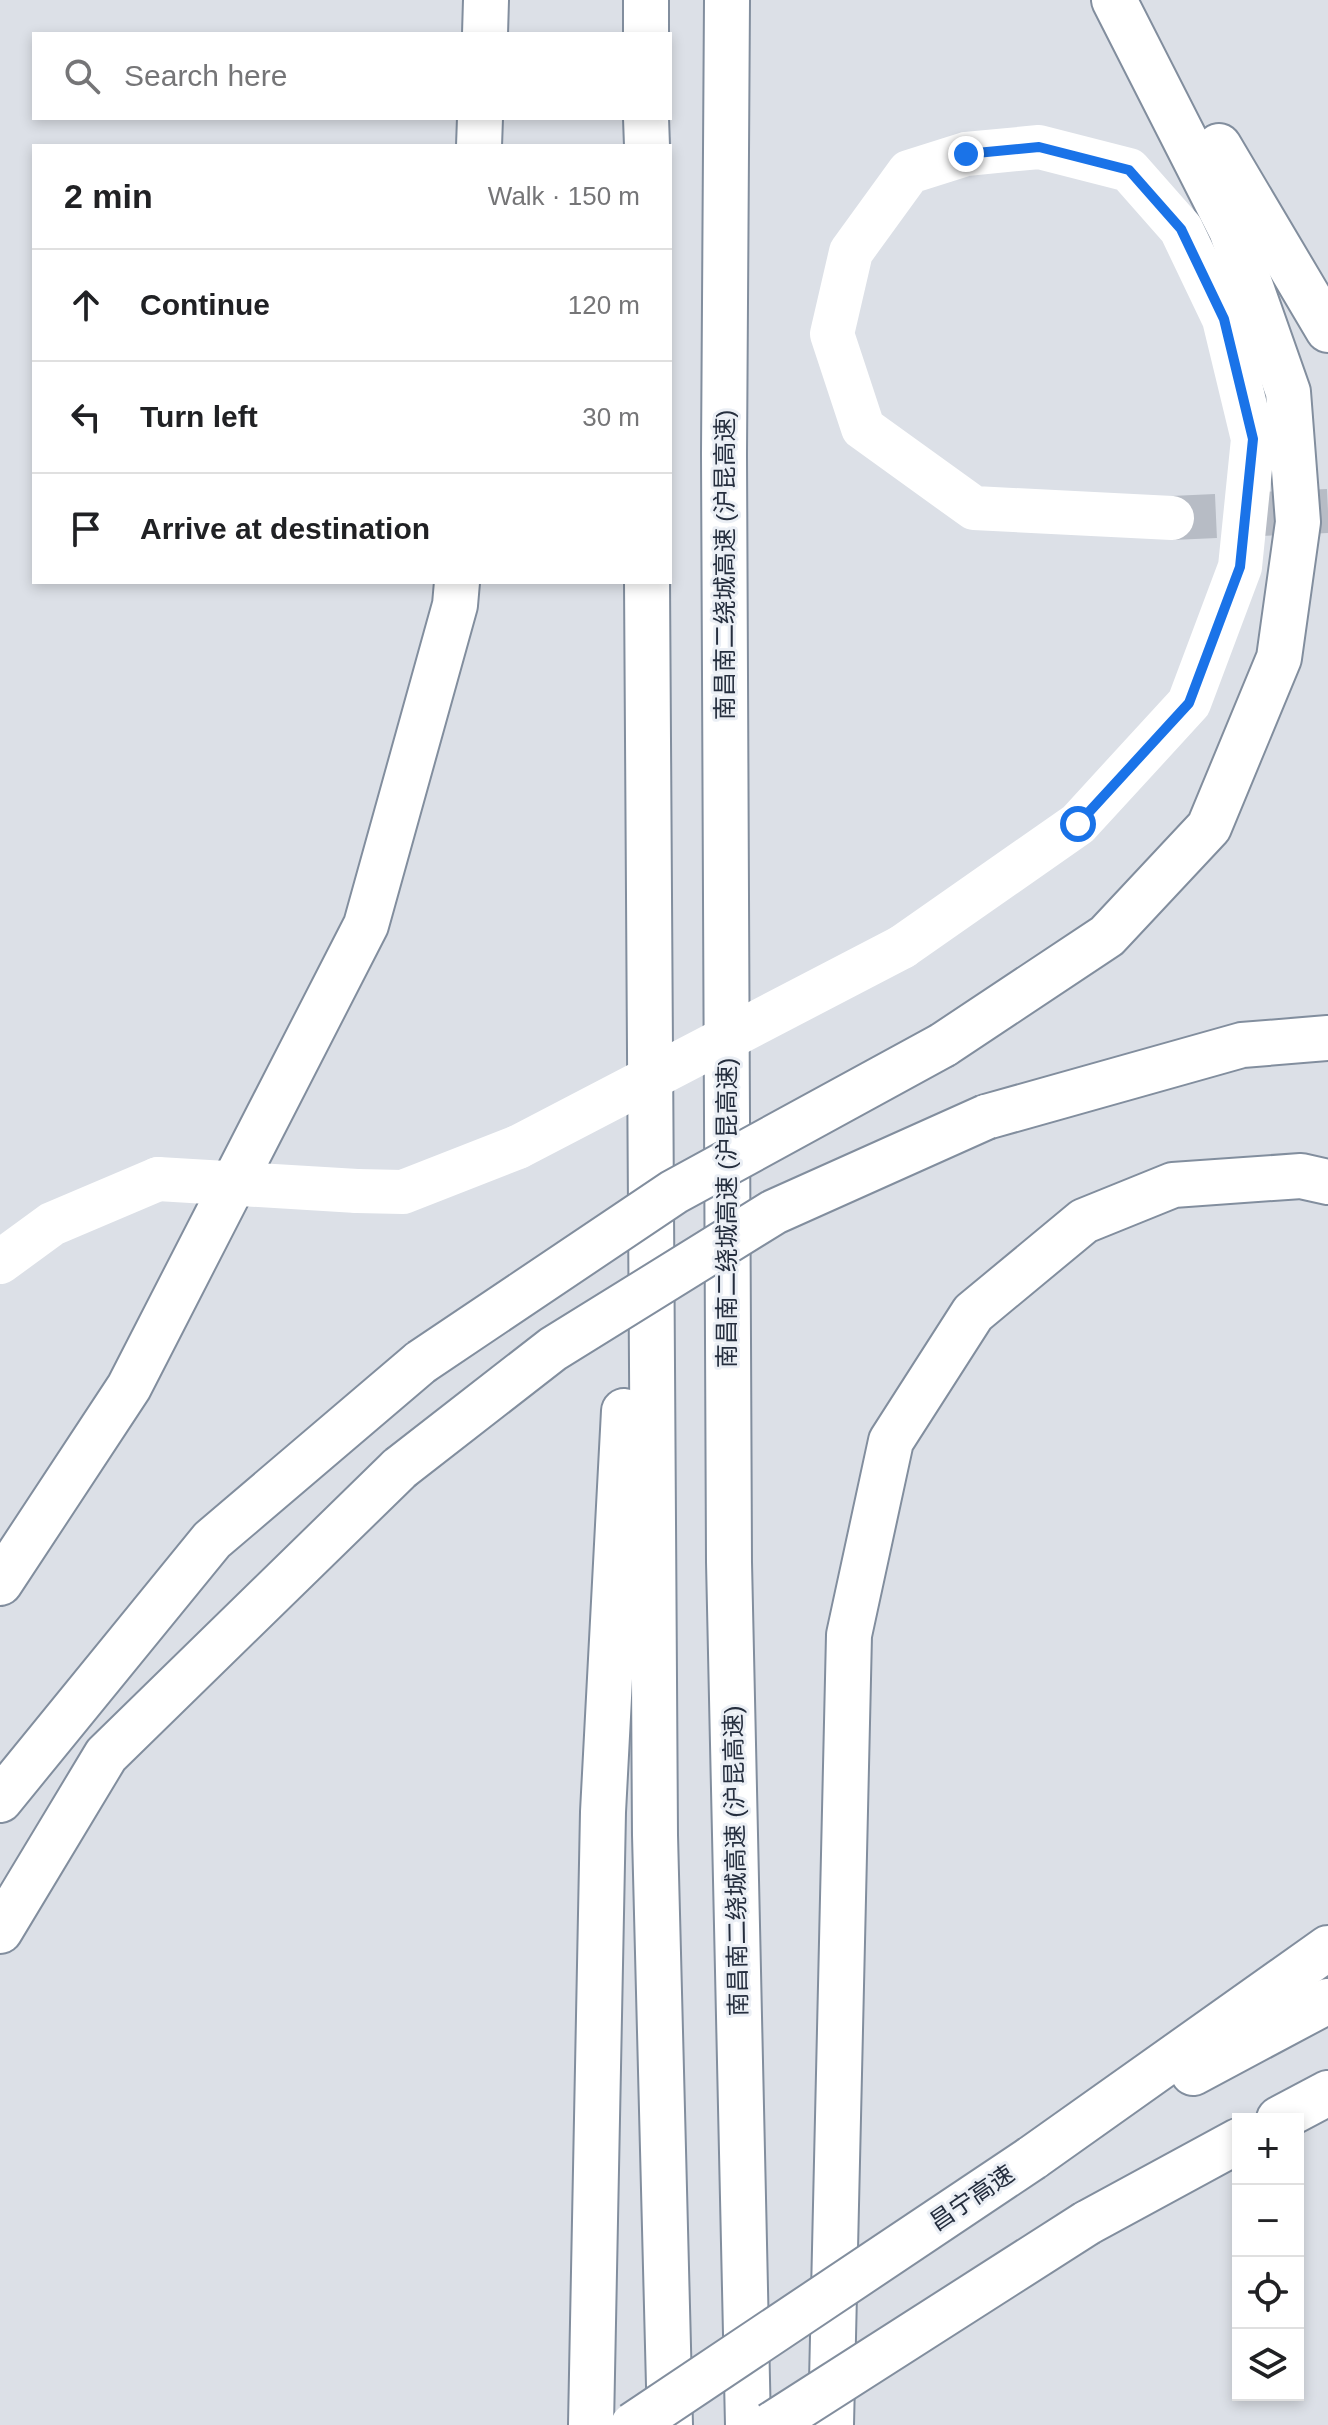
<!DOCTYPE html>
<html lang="en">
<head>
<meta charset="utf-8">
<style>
  :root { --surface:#fff; --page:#f6f6f6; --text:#202124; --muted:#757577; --line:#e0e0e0 }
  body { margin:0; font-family:Helvetica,"Noto Sans SC",sans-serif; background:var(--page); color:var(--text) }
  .controls { position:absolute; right:24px; bottom:24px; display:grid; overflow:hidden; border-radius:0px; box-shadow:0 4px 12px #0003 }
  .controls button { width:72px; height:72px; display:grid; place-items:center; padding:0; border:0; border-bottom:2px solid var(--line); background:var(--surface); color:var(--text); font:40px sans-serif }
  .stop { position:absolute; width:24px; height:24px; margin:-18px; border:6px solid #1a73e8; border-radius:50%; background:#fff }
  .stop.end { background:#1a73e8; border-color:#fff; box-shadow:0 2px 8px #0008 }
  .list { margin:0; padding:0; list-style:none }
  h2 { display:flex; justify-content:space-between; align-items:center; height:104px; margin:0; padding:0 32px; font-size:34px }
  h2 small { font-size:26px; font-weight:400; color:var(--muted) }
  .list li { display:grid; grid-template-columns:52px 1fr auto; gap:24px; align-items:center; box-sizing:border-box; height:112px; padding:0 32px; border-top:2px solid var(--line) }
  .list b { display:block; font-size:30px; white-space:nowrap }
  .list em { font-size:26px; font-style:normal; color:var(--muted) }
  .icon { flex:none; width:44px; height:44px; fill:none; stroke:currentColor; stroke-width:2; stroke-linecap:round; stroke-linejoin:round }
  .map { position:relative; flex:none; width:1328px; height:2425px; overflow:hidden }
  .search { position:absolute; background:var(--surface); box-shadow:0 4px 12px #0003; left:32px; top:32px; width:640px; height:88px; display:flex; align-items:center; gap:20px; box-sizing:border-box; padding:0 28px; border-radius:0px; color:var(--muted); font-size:30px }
  .panel { position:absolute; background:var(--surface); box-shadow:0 4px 12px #0003; left:32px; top:144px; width:640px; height:440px; border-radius:0px }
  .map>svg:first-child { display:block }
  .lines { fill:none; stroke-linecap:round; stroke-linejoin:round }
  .secondary-tunnel { stroke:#b7bcc5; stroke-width:44; stroke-dasharray:44 22; stroke-linecap:butt }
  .highway-casing { stroke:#828e9e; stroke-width:48 }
  .secondary { stroke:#fff; stroke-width:44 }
  .highway { stroke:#fff; stroke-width:44 }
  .highway-bridge-casing { stroke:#828e9e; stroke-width:48; stroke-linecap:butt }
  .secondary-bridge { stroke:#fff; stroke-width:44 }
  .highway-bridge { stroke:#fff; stroke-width:44 }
  .route { stroke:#1a73e8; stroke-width:10 }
  .labels { text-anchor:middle; stroke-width:6; stroke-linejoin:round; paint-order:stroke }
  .street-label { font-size:24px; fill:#252e3e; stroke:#ebeff5 }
</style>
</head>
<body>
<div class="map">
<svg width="1328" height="2425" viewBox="0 0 1328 2425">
  <rect width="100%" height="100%" fill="#dce0e7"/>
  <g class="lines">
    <path class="secondary-tunnel" d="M1172,518L1328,511"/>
    <g class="highway-casing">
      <g id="highway">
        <path d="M646,0V34"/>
        <path d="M727,0L724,454L729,1562L748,2425"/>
        <path d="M485,34L486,0"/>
        <path d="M646,118L647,146"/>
        <path d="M479,146L480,118"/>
        <path d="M1219,146L1328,330"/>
        <path d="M647,582L655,1835L670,2425"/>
        <path d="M943,1045L1107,936L1209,827L1279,658L1298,522L1288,392L1231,230L1114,0"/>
        <path d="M986,1117L1242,1045L1328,1038"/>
        <path d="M0,1583L129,1387L366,925L455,605L457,582"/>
        <path d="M0,1800L212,1540L421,1362"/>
        <path d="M0,1931L106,1755L400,1468"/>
        <path d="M1193,2073L1328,2001"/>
        <path d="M1279,2119L1328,2093"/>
        <path d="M1032,2158L1328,1948"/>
        <path d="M1087,2223L1238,2141"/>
        <path d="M591,2425L603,1812L624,1411"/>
        <path d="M831,2425L849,1635L891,1441L973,1313L1084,1221L1173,1185L1301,1176L1328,1182"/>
      </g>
    </g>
    <g class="secondary">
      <path d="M902,947L1078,824L1189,703L1240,567L1253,439L1224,319L1181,229L1129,170L1039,147L966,154L909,172L851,252L832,334L863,428L974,508L1172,518"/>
      <path d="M357,1191L403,1192L518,1147"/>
      <path d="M0,1262L52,1224L158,1179"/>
    </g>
    <use href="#highway" class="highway"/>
    <g class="highway-bridge-casing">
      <g id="highway-bridge">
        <path d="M421,1362L674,1192L943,1045"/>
        <path d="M400,1468L553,1349L774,1212L986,1117"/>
        <path d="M633,2425L1032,2158"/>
        <path d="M771,2425L1087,2223"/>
      </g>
    </g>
    <g class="secondary-bridge">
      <path d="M518,1147L902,947"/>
      <path d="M158,1179L357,1191"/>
    </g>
    <use href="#highway-bridge" class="highway-bridge"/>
  </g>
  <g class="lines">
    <path class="route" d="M966,154L1039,147L1129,170L1181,229L1224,319L1253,439L1240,567L1189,703L1078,824"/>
  </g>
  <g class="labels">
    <g class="street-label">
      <text transform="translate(725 565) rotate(-90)" y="8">南昌南二绕城高速 (沪昆高速)</text>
      <text transform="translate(727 1213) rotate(-90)" y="8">南昌南二绕城高速 (沪昆高速)</text>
      <text transform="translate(736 1861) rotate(-91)" y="8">南昌南二绕城高速 (沪昆高速)</text>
      <text transform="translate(972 2198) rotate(-34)" y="8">昌宁高速</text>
    </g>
  </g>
</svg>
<div class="controls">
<button>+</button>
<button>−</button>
<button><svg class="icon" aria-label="locate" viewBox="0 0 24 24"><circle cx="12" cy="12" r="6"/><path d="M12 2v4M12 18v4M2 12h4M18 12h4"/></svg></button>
<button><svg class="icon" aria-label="layers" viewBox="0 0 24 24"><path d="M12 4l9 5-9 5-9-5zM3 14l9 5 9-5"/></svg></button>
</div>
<div class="stop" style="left:1078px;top:824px"></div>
<div class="stop end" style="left:966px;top:154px"></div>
<div class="search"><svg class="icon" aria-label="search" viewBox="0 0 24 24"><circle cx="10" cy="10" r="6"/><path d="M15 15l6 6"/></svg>Search here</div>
<section class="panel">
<h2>2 min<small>Walk · 150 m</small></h2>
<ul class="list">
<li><svg class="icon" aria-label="ahead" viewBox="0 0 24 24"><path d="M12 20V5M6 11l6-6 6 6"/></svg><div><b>Continue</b></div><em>120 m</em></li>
<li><svg class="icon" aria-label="left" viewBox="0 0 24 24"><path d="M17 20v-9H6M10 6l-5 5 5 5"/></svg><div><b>Turn left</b></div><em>30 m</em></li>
<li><svg class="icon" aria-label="arrive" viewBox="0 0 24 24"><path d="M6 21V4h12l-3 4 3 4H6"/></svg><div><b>Arrive at destination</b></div></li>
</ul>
</section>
</div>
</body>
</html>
